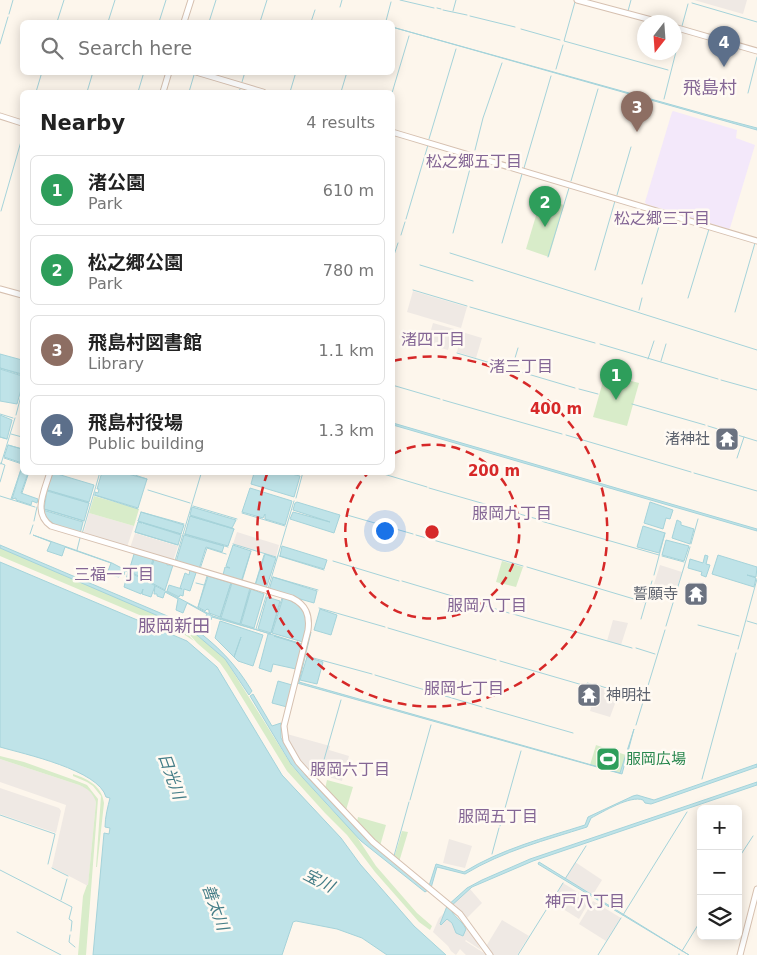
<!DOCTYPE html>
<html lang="en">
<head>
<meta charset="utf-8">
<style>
  :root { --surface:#fff; --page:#f6f6f6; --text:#222; --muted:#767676; --line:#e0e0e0; --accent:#e76f51 }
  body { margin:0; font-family:"DejaVu Sans","Noto Sans JP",sans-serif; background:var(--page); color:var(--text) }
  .controls { position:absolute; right:15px; bottom:15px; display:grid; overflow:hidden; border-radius:8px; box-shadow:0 2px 12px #0003 }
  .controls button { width:45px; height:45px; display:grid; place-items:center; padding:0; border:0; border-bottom:1px solid var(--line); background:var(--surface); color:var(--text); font:25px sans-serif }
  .compass { position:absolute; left:637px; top:15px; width:45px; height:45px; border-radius:50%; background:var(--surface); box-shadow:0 2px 12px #0003; rotate:197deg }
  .you { position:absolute; left:384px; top:530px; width:18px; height:18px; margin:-12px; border:4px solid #fff; border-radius:50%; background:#1a73e8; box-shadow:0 0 0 8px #1a73e833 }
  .badge { display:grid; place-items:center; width:32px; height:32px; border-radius:50%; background:var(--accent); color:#fff; font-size:16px; font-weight:700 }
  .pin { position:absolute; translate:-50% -41px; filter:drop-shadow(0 1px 2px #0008) }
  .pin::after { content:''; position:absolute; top:26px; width:18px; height:15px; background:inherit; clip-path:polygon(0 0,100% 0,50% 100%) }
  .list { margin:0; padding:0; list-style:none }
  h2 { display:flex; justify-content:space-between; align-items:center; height:65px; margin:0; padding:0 20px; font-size:21px }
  h2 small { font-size:16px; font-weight:400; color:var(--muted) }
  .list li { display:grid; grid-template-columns:32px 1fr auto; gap:15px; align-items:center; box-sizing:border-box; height:70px; margin:0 10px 10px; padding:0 10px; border:1px solid var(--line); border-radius:8px }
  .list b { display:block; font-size:19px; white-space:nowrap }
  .list p { margin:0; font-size:16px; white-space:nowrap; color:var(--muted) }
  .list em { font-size:16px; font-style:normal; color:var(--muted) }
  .icon { flex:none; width:28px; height:28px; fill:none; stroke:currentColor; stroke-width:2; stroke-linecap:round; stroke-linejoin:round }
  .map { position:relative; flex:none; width:757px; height:955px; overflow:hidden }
  .search { position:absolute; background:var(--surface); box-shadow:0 2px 12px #0003; left:20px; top:20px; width:375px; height:55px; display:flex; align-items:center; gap:12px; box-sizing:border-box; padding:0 18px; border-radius:8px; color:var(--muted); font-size:19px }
  .panel { position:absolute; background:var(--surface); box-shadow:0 2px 12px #0003; left:20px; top:90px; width:375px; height:385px; border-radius:8px }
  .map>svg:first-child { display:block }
  .industrial { fill:#efe9e4 }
  .education { fill:#f3e8fa }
  .green { fill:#d8ecc9 }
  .water { fill:#bfe3e8; stroke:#a5d3da }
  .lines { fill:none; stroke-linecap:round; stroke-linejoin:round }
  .stream { stroke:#a5d3da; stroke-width:1 }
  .secondary-casing { stroke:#d6c0b0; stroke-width:7 }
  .secondary { stroke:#fff; stroke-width:5 }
  .ring { fill:none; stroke:#d62828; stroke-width:2.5; stroke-dasharray:9 6 }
  .labels { text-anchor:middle; stroke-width:5; stroke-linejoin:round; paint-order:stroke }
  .worship-label { font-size:15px; fill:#5b616d; stroke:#fffaf3; text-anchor:end }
  .leisure-label { font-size:15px; fill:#27864d; stroke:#fffaf3; text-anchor:start }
  .neighbourhood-label { font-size:16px; fill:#846695; stroke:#fffaf3 }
  .water-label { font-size:16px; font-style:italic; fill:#437c86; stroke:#fffaf3 }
  .quarter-label { font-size:18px; fill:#846695; stroke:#fffaf3 }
  .centre { fill:#d62828; stroke:#fffaf3; stroke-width:2.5 }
  .ring-label { font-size:15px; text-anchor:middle; font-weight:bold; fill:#d62828; stroke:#fffaf3; stroke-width:5; stroke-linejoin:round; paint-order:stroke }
</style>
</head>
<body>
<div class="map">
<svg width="757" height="955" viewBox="0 0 757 955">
  <rect width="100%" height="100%" fill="#fdf6ec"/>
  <g class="industrial">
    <path d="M694,0H747L743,14Z"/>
    <path d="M413,291L467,307L461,328L407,312Z"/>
    <path d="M433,323L454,329L448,350L427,344Z"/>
    <path d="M462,332L482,338L476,358L457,352Z"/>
    <path d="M89,513L134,526L127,547L83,535Z"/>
    <path d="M237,532L279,545L276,557L233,544Z"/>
    <path d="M135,533L178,546L173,561L130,548Z"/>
    <path d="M660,565L682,572L675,595L653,587Z"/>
    <path d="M613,620L628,623L621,645L607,641Z"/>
    <path d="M598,687L619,693L610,717L590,711Z"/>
    <path d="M287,734L330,746L329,750L349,756L342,781L308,771L299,761L289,742Z"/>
    <path d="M0,759L79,785L87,788L95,798L96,802L88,886L52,867L66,805L0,782Z"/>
    <path d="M0,788L59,808L61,811L56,833L0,814Z"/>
    <path d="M449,839L472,846L465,868L443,863Z"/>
    <path d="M575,862L602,880L592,896L565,879Z"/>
    <path d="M563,883L590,900L579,919L552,902Z"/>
    <path d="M470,889L482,903L466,919L452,905Z"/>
    <path d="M593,901L621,918L606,941L579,924Z"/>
    <path d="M444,913L440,924L447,919L452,923L454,929L460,934H463L468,927L481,950L466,940L465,941L487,955H466L460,949L456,955L451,951L448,946L433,932L439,918Z"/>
    <path d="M502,920L529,936L517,955H492L485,948Z"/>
  </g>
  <path class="education" d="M673,111L737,130L736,138L755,145L730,228L729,229L646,204L645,202L672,112Z"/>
  <g class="green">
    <path d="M541,199L564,205L549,257L526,249Z"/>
    <path d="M605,374L639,383L627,426L593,417Z"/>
    <path d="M94,496L139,509L134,526L89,513Z"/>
    <path d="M0,548L180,624V626L194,641L182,633L0,556Z"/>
    <path d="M502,561L523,567L516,587L496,582Z"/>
    <path d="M181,625L191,630L225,659L292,766L332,810L351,828L376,866L417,913L432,926L430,930L419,922L375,872L347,835L325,813L287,771L227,673L220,663L197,643Z"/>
    <path d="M596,745L626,755L620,773L590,765Z"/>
    <path d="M0,756L24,762L77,781L87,785L98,799L86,955H78L83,896L87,885H88L96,802C93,793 87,788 79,785L0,759Z"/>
    <path d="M73,774C88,779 102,786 104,803L97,867H96L101,796L93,786L87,782L73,776Z"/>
    <path d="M327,780L353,787L346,810L325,789Z"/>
    <path d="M358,817L386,825L380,846L357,822Z"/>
    <path d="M402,831L408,832L399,862L394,858Z"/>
  </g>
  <g class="water">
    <path d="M392,27L719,118L757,128V130Z"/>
    <path d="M0,354L22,360V374L0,368Z"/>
    <path d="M0,369L22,376V386L17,404L0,401Z"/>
    <path d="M0,415L12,420L7,439L0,437Z"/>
    <path d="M393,423L757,529V531L393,425Z"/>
    <path d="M8,445L22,449V463L4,457Z"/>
    <path d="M21,470L22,472L28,473L21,493L38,499L37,503L32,501L31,505L16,500V498L12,499Z"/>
    <path d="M102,472L124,473L147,479L138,508L95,495V492L98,493L99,489H97Z"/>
    <path d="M54,473L94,485L89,502L47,490L52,474Z"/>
    <path d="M254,473H287L300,476L294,497L251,484Z"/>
    <path d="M250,488L292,501L285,525L265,519V514L263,518L242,512Z"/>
    <path d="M47,491L89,503L84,521L44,509Z"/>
    <path d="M297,502L340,515L334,533L290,519L293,512L330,522L293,510L295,503Z"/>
    <path d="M650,502L673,510L670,519L666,518L663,529L644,523Z"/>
    <path d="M192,507L236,520L232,528L190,515Z"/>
    <path d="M43,510L83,522L80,534C65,529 48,526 43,510Z"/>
    <path d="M141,512L184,525L181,534L143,523L181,535L178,545L135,532L138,522L142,523L138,521Z"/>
    <path d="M190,516L234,529L228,546L185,534Z"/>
    <path d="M677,520L681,522V525L694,529L690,544L672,538Z"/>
    <path d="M643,526L665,533L659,553L637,547Z"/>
    <path d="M33,535L112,563L213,616L302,644L274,636L303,645L296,669L273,664L271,672L259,668L268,634H271L212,617L211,620L206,616L207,614L187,603L183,613L176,610L178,599L165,592L163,598L157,596V594H154L155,586L151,597L142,594L143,589L141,594L124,587L128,572L125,571L124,575L120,574L119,577L107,574L111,563L65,547L62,556L47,551L51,542Z"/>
    <path d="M184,535L224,546L222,552L206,547L199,569L176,562Z"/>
    <path d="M666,540L689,546L684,561L662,555Z"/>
    <path d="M0,545L191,626C217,645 235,663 252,691L249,695L225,659L191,630L0,548Z"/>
    <path d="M233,545L251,551L241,582L223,575L225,567L230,568L226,566Z"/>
    <path d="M282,546L327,560L324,569L280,556Z"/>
    <path d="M134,554L153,559L147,579L154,559L167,563V565H173L165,590L129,571Z"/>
    <path d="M265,554L276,558L266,589L255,586Z"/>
    <path d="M705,555L708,556L706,564L710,565L706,577L701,575L702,572L688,568L690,559L703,563Z"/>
    <path d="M718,555L757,567L756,577L747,575L756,578L754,587L712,574Z"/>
    <path d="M0,562L187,641L217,667L282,775L341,838L360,864L414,926L446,955H387L362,938L337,929L296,921L293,922L282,955H93L104,833L109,834L110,828L105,827C105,817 108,806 110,798L106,797C99,770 24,754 0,747Z"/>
    <path d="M190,570L196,573L190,591L184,589L183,596L180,595L179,597L167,591L169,585L182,589L180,588L185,573L189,575Z"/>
    <path d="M208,576L231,583L220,617L209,613V610L207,609L205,611L198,607Z"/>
    <path d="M273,577L317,591L314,603L269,590Z"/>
    <path d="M232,583L250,588L240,624L221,618Z"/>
    <path d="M251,589L264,594L254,628L241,624Z"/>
    <path d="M267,597L280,601L271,633L258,629Z"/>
    <path d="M283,598C308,606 310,618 303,642L272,633Z"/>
    <path d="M320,609L337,615L331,635L314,630Z"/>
    <path d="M220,621L263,635L253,666L238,661L234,657L241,637L234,657L215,638Z"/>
    <path d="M309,632H311L299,682L620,773L634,729L622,774L297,683Z"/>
    <path d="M307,657L323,662L317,684L300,680Z"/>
    <path d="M278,681L292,685L287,707L272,703Z"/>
    <path d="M253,694L272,726L281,723V738L296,764L311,781L371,844L425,888L429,886L436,864L464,872C501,849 544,838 585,825L588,817L633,796L637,795L654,800L757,764V767L651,804L645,803L643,800C630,795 603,812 591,818L587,827C546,840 503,851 465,874L437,867L431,888L425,892L361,841L303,778L291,764L250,696Z"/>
    <path d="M757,782V785L533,861L472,887L450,907C452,916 462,920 466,929L463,936L456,933L452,923L447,919L441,925L440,924L447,906L467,888L482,880L530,859Z"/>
    <path d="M539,862L689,955L538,864Z"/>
  </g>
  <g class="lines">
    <g class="stream">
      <path d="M400,0L434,8"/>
      <path d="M575,2L564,41L668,70"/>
      <path d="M692,3L757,22"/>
      <path d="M340,7L342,0"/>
      <path d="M437,8L441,9"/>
      <path d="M443,10L467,15"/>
      <path d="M453,11L456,0"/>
      <path d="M628,11L631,0"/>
      <path d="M9,14L13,0"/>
      <path d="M470,16L515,27"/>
      <path d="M386,21L391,2"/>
      <path d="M57,22L64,0"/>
      <path d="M108,22L115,0"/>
      <path d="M159,22L166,0"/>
      <path d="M209,22L216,0"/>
      <path d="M260,22L267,0"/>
      <path d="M311,22L315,10"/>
      <path d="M682,26L688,4"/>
      <path d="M521,29L560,40"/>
      <path d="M0,44L8,17"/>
      <path d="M556,69L563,45"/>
      <path d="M242,82L245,72"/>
      <path d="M36,92L42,72"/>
      <path d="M87,92L93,72"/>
      <path d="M138,92L144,72"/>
      <path d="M189,92L194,75"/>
      <path d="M239,92L240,89"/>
      <path d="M290,92L296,72"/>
      <path d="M341,92L347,72"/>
      <path d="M392,93L409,36"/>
      <path d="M748,93L757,57"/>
      <path d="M664,99L681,32"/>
      <path d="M429,139L456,49"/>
      <path d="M475,150L483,118L502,63"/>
      <path d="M524,168L551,76"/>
      <path d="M571,181L598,89"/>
      <path d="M617,195L631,147"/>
      <path d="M1,211L22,138"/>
      <path d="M406,219L428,145"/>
      <path d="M453,233L472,161"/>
      <path d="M401,235L405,222"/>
      <path d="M502,243L522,174"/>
      <path d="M450,253L757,350"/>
      <path d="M548,257L569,188"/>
      <path d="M392,261L398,243"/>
      <path d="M420,265L473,281"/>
      <path d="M595,270L615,201"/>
      <path d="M642,284L662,216"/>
      <path d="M413,290L467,306"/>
      <path d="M688,298L709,229"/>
      <path d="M470,307L595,343"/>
      <path d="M639,310L642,298"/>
      <path d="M21,312L22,309"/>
      <path d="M735,312L755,243"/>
      <path d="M600,344L718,379"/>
      <path d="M457,353L575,388"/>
      <path d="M648,359L654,341"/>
      <path d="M661,361L666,344"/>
      <path d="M0,368L22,375"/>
      <path d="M512,368L518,348"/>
      <path d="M721,380L757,390"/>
      <path d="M392,385L440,399"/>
      <path d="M579,389L598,394"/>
      <path d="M443,400L562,434"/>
      <path d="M632,404L705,425"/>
      <path d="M0,414L13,418"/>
      <path d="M16,415L22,392"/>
      <path d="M708,426L757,441"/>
      <path d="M11,434L22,437"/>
      <path d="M566,435L691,472"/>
      <path d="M0,437L7,439"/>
      <path d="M8,445L22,449"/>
      <path d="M4,458L22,464"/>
      <path d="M737,458L744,437"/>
      <path d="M0,463L5,465L0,482"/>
      <path d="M1,464L15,418"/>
      <path d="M126,472L147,479"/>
      <path d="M377,472L427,487"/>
      <path d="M694,473L757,491"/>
      <path d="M429,488L537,519"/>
      <path d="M47,490L89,503"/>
      <path d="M148,490L190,503"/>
      <path d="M22,493L29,472"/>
      <path d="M94,495L138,509"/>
      <path d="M0,496L35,507"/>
      <path d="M296,498L303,472"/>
      <path d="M11,499L21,469L22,470"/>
      <path d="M193,506L237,519"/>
      <path d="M44,509L84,521"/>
      <path d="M141,512L184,524"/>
      <path d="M242,513L285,526"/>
      <path d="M347,515L413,534"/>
      <path d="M190,516L234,529"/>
      <path d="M34,521L37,507"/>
      <path d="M138,521L181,534"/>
      <path d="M541,521L659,555"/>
      <path d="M135,532L178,545"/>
      <path d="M30,534L33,525"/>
      <path d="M82,534L100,472"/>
      <path d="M184,534L228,547"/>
      <path d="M416,535L523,566"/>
      <path d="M233,544L276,557"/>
      <path d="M691,544L698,519"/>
      <path d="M77,550L80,538"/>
      <path d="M279,556L324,570"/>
      <path d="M662,556L684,562"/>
      <path d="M175,561L201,474"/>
      <path d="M333,561L399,581"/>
      <path d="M527,567L644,602"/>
      <path d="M200,569L207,548L226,554"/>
      <path d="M654,575L665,533"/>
      <path d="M273,577L318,590"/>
      <path d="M147,580L154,560"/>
      <path d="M242,581L251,551"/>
      <path d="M402,581L509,613"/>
      <path d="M196,583L204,585"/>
      <path d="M255,585L264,555"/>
      <path d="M268,589L294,501"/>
      <path d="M198,607L207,576"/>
      <path d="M319,608L385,627"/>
      <path d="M513,614L632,648"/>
      <path d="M220,618L231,583"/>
      <path d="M641,619L652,581"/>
      <path d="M747,621L757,624"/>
      <path d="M240,624L250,591"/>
      <path d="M698,625L739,636"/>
      <path d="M666,626L690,547"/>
      <path d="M388,628L496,660"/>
      <path d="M256,629L267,593"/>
      <path d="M271,633L282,598"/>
      <path d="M636,648L655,654"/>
      <path d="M738,649L757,579"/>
      <path d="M306,656L372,674"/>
      <path d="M500,661L586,686L587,683L591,684"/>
      <path d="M375,675L482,707"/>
      <path d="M594,684L619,692"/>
      <path d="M623,693L642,699"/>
      <path d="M486,708L573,733"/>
      <path d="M636,725L665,630"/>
      <path d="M320,774L341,700"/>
      <path d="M702,779L736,653"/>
      <path d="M410,800L431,725"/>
      <path d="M0,815L55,834L48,864"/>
      <path d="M500,826L521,751"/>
      <path d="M492,854L499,828"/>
      <path d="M394,856L409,802"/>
      <path d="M738,859L753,836"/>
      <path d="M52,868L68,876"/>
      <path d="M0,870L72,907L69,919L72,921L71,931"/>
      <path d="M565,879L586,846"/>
      <path d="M61,900L67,879"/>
      <path d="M623,915L687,812"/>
      <path d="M17,932L61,955"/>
      <path d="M70,935L69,942L75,947"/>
      <path d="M682,951L701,920"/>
      <path d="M518,955L563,883"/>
      <path d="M598,955L621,918"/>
      <path d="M679,955V954"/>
    </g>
    <g class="secondary-casing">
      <g id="secondary">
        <path d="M577,0L659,22"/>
        <path d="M184,22L191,0"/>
        <path d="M674,27L757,51"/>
        <path d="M196,72L263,92"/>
        <path d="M163,92L169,72"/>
        <path d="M0,116L22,123"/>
        <path d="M392,132L757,241"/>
        <path d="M0,289L22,295"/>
        <path d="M50,472C45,490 32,513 51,526L292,598C306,605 310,615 308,630L284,726L286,741L298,762L307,772L373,842L460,914L490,955"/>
        <path d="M740,955L757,889"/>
      </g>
    </g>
    <use href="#secondary" class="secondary"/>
  </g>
  <g class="ring">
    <path d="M393 454A87 87 0 1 1 368 473"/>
    <path d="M393 361A175 175 0 1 1 267 474"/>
  </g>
  <defs>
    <g id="temple-square" transform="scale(1.25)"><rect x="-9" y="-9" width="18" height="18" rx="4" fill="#6b7280" stroke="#fffaf3"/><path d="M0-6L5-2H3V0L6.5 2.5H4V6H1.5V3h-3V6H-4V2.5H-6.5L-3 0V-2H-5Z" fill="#fff"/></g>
    <g id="stadium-square" transform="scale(1.25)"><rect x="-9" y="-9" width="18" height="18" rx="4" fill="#2e9e5b" stroke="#fffaf3"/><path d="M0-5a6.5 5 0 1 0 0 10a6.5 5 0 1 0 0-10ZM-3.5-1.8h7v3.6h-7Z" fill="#fff"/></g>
  </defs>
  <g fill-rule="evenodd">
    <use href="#temple-square" x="727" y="439"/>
    <use href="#temple-square" x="696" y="594"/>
    <use href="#temple-square" x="589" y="695"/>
    <use href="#stadium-square" x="608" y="759"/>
  </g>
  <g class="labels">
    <g class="worship-label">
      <text x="710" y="444">渚神社</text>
      <text x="678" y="599">誓願寺</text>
      <text x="606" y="700" text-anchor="start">神明社</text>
    </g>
    <g class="leisure-label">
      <text x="626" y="764">服岡広場</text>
    </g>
    <g class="neighbourhood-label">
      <text x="474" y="167">松之郷五丁目</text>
      <text x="662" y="224">松之郷三丁目</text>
      <text x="433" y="345">渚四丁目</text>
      <text x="521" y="372">渚三丁目</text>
      <text x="512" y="519">服岡九丁目</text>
      <text x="114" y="580">三福一丁目</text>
      <text x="487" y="611">服岡八丁目</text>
      <text x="464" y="694">服岡七丁目</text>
      <text x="350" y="775">服岡六丁目</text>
      <text x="498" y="822">服岡五丁目</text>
      <text x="585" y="907">神戸八丁目</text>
    </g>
    <g class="water-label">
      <text transform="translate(172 776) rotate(70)" y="6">日光川</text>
      <text transform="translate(319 880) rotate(27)" y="6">宝川</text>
      <text transform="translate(216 907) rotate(70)" y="6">善太川</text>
    </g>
    <g class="quarter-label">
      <text x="710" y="94">飛島村</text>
      <text x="174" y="632">服岡新田</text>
    </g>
  </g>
  <circle cx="432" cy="532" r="8" class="centre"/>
  <g class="ring-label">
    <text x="556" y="414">400 m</text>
    <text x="494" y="476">200 m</text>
  </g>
</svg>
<div class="controls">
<button>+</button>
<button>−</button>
<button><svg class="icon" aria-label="layers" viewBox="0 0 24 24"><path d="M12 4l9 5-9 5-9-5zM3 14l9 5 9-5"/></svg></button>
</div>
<svg class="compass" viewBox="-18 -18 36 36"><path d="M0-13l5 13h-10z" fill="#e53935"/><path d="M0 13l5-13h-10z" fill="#767676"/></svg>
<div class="you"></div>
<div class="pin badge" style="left:616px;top:400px;background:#2e9e5b">1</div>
<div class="pin badge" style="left:545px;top:227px;background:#2e9e5b">2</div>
<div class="pin badge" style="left:637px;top:132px;background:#8d6e63">3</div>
<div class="pin badge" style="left:724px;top:67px;background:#5c6f8a">4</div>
<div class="search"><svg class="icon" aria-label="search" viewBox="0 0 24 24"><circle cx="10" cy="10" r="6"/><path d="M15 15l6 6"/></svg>Search here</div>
<section class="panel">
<h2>Nearby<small>4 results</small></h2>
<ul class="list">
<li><span class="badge" style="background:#2e9e5b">1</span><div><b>渚公園</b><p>Park</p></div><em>610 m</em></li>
<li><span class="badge" style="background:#2e9e5b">2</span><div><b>松之郷公園</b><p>Park</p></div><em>780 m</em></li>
<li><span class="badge" style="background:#8d6e63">3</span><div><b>飛島村図書館</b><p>Library</p></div><em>1.1 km</em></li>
<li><span class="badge" style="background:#5c6f8a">4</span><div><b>飛島村役場</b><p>Public building</p></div><em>1.3 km</em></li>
</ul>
</section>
</div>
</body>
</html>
